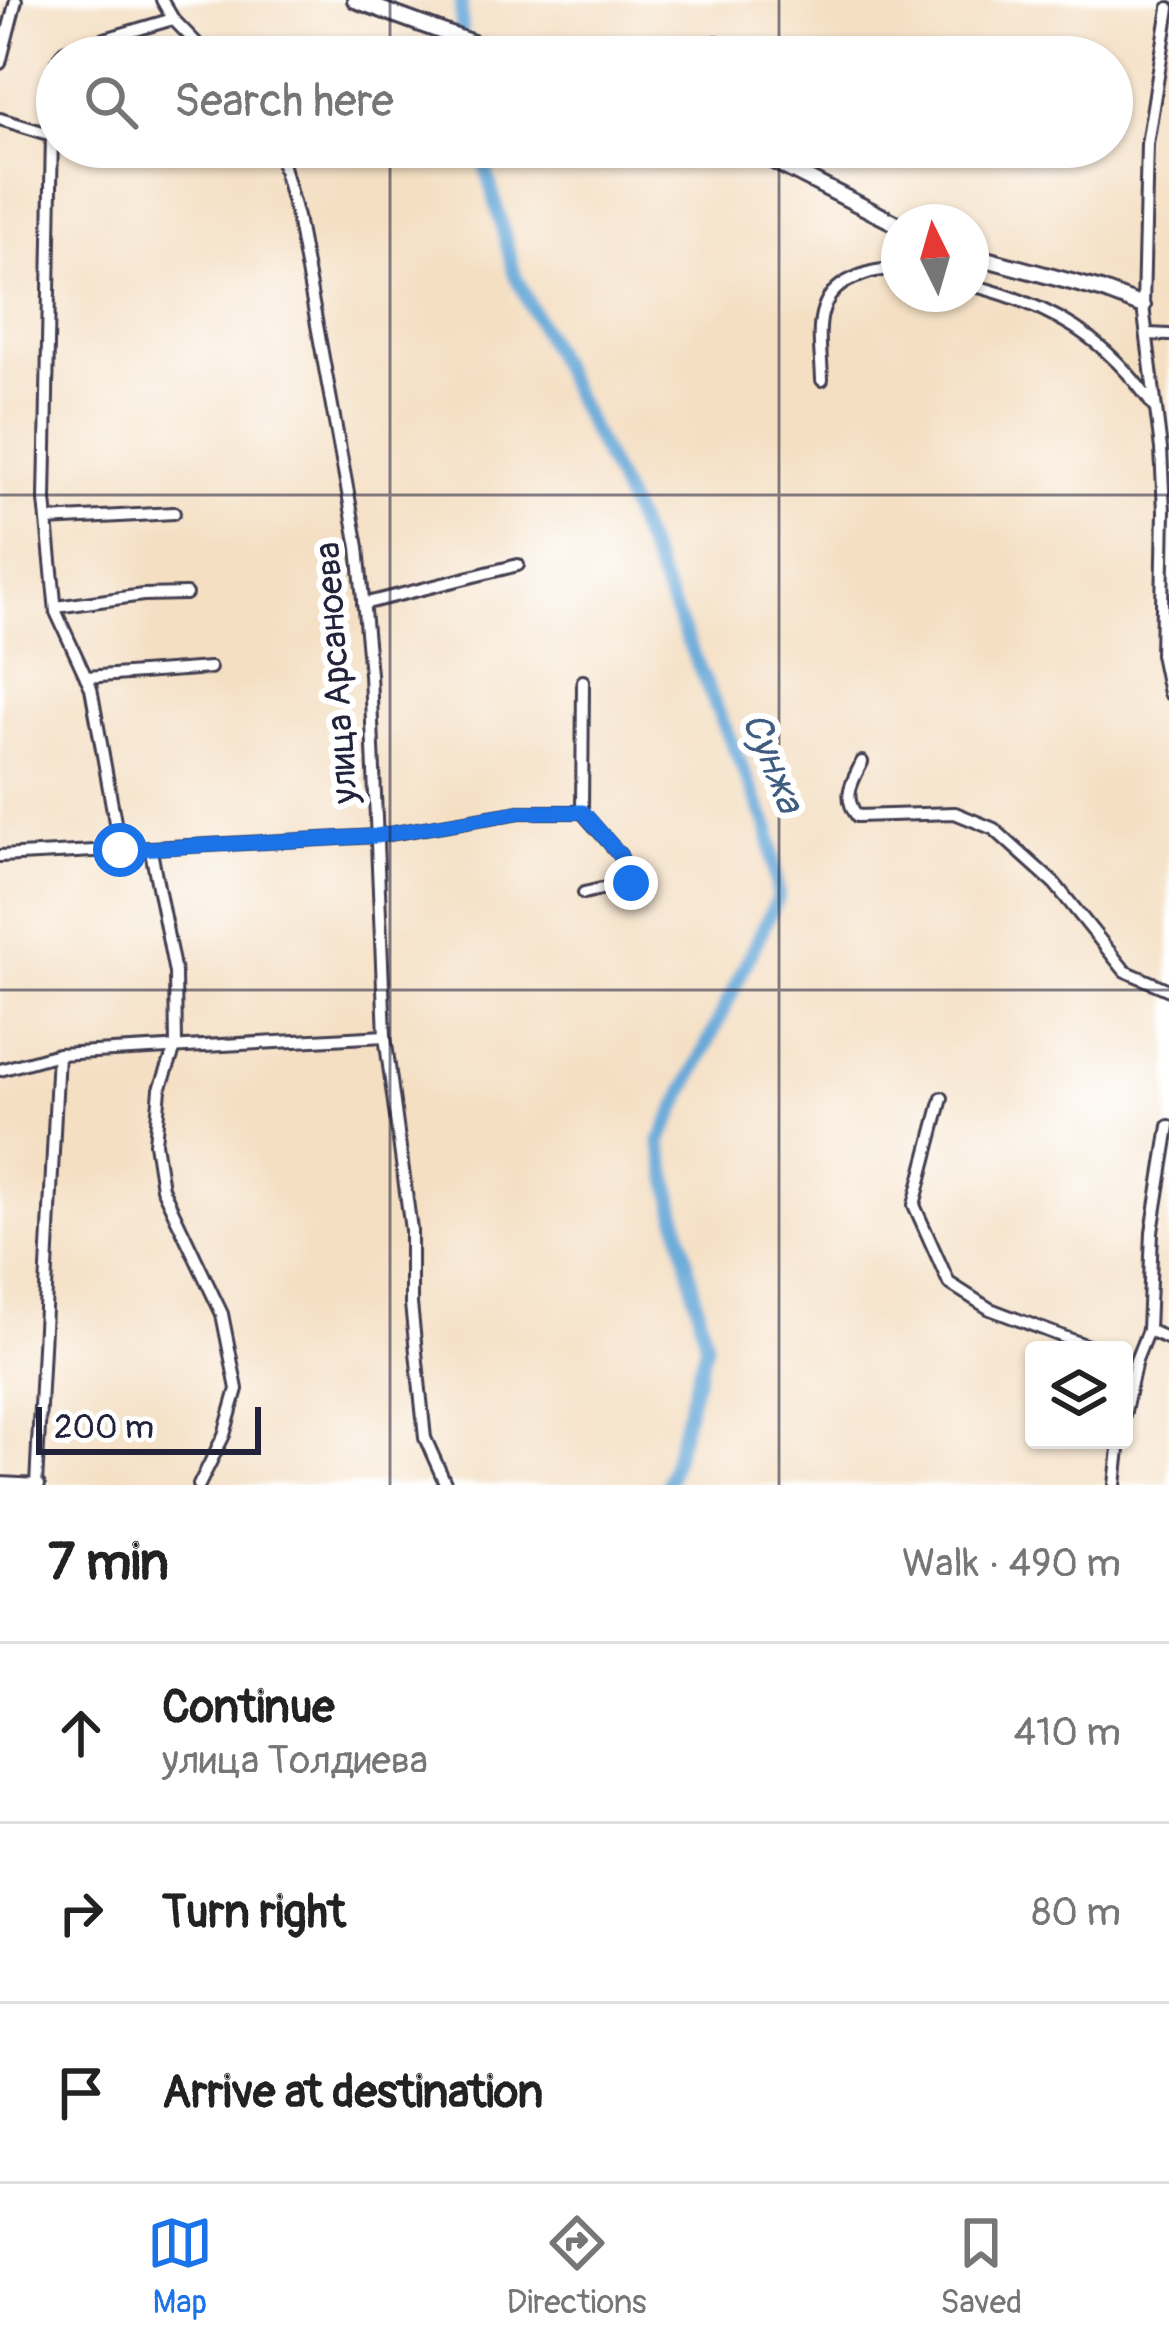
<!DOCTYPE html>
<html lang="en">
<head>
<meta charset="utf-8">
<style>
  :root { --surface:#fff; --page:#f6f6f6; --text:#222; --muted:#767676; --line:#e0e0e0; --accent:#1a73e8 }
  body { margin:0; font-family:Pangolin,sans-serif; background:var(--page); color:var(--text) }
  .controls { position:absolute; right:36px; bottom:36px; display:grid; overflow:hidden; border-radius:12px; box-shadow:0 3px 9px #0004 }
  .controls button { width:108px; height:108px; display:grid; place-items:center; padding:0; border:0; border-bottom:3px solid var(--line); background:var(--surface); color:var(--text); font:60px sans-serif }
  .compass { position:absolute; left:881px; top:204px; width:108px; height:108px; border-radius:50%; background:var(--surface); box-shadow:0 3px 9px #0004; rotate:355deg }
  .scale { position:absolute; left:36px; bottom:30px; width:225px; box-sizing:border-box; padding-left:12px; border:6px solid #22223b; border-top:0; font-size:33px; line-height:42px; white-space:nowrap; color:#22223b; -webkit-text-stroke:9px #fff; paint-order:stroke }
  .stop { position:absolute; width:36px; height:36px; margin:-27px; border:9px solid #1a73e8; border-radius:50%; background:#fff }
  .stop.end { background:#1a73e8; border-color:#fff; box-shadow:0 3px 12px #0008 }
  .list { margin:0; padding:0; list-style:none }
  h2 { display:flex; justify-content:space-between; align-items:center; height:156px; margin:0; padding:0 48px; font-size:51px }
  h2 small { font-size:39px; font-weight:400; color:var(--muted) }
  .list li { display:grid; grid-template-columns:78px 1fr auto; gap:36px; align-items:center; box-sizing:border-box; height:180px; padding:0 48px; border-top:3px solid var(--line) }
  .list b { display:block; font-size:45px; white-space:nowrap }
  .list p { margin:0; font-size:39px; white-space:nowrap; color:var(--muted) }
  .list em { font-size:39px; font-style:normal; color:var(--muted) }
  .icon { flex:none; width:66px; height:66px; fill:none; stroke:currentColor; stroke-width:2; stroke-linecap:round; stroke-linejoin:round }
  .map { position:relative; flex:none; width:1169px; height:1485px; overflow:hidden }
  .search { position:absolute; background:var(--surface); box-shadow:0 3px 9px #0004; left:36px; right:36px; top:36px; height:132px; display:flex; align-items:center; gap:30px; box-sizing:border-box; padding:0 42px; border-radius:66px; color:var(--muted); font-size:45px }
  .sheet { height:696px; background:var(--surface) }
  nav { display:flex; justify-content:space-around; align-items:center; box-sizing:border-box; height:168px; border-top:3px solid var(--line); background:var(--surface); font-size:33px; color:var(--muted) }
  nav a { display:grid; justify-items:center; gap:6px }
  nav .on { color:var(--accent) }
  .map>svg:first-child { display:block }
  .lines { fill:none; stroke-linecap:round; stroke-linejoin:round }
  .river { stroke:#61a5d6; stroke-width:14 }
  .minor-casing { stroke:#423e4f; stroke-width:16 }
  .major-casing { stroke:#423e4f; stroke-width:20 }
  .minor { stroke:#fff; stroke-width:10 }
  .major { stroke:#fff; stroke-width:14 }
  .route { stroke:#1a73e8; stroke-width:15 }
  .grid { fill:none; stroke:#22223b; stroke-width:3; stroke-opacity:0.55 }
  .labels { text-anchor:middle; stroke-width:12; stroke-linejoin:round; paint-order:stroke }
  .street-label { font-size:36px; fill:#22223b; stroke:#fff }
  .water-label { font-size:39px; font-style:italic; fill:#3e5d81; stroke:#fff }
</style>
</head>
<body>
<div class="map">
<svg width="1169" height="1485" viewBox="0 0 1169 1485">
  <rect width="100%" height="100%" fill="#fff"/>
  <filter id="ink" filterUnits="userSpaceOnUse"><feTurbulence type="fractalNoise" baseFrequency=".00833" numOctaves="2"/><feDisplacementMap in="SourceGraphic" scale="24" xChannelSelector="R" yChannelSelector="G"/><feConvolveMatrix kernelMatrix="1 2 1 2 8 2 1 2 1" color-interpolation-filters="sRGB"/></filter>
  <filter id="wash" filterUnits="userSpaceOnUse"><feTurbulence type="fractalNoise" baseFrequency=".004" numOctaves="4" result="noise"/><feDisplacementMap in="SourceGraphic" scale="48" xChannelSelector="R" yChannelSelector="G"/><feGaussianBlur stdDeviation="2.7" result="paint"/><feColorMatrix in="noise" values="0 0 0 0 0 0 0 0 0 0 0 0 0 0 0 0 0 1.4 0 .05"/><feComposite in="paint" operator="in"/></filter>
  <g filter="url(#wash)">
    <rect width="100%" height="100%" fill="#f4dfc3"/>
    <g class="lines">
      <g class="river">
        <path d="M461,0L462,57"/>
        <path d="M480,147L515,275L626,499L769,829L778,897L660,1142L706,1345L667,1485"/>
      </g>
    </g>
  </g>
  <g filter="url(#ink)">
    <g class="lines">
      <g class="minor-casing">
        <g id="minor">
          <path d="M162,0L173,19L210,57"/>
          <path d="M1169,8L1147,144L1143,306L1161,449L1164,511L1161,654L1169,693"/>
          <path d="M716,42L719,57"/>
          <path d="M60,57L64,51L173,19"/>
          <path d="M57,62V111"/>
          <path d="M0,63L16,0"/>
          <path d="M0,119L52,135L45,500L56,612L91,688L120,850"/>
          <path d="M274,147L281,159L297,217L358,547L370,674L385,1036L411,1230V1304L425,1438L446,1485"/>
          <path d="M971,285C1051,305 1107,338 1154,407"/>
          <path d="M1148,334L1169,335"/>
          <path d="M822,380C821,341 809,298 852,279C870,271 880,269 899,270"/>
          <path d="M47,520L174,513"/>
          <path d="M363,604L518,565"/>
          <path d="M56,607L143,595L186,594"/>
          <path d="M86,677L210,668"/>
          <path d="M583,681L582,812L620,855L631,882L584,893"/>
          <path d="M862,762C852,783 842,795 857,816L955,813L994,829L1055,884L1125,971L1169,990"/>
          <path d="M151,851L175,973L176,1045L160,1089L155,1143L162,1188L222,1314L237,1389L224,1435L199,1485"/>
          <path d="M0,856L377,836L520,812H582"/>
          <path d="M0,1070L58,1054L385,1036"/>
          <path d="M942,1098L914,1205L949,1283L990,1309L1098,1350"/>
          <path d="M1148,1330L1169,1339"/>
          <path d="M1124,1416L1136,1360L1148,1330L1152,1232L1169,1126"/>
          <path d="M0,1483L39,1485"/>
          <path d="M36,1485L58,1054"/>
          <path d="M1115,1485L1120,1440"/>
        </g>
      </g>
      <g class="major-casing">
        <g id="major">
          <path d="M355,0L511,57"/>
          <path d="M746,147L899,225"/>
          <path d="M971,255L1101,290L1143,306"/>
        </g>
      </g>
      <use href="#minor" class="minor"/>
      <use href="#major" class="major"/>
    </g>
  </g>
  <g class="lines" filter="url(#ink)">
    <path class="route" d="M120,850L376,836L520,812H583L620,855L631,883"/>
  </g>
  <path class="grid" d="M390,0V57M779,0V57M390,147V1485M779,147V1485M0,495H1169M0,990H1169"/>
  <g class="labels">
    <g class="street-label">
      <text transform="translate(335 673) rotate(-94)" y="13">улица Арсаноева</text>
    </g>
    <g class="water-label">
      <text transform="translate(774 762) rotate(68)" y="14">Сунжа</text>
    </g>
  </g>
</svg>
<div class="controls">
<button><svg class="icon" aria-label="layers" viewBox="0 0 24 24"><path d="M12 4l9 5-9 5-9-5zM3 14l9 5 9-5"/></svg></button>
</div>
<svg class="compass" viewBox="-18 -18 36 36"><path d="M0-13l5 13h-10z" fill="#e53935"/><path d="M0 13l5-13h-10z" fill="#767676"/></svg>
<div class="scale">200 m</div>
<div class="stop" style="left:120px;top:850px"></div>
<div class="stop end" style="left:631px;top:883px"></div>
<div class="search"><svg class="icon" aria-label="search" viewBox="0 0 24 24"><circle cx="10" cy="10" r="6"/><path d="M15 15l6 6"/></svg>Search here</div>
</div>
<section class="sheet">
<h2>7 min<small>Walk · 490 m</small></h2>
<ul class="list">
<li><svg class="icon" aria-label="ahead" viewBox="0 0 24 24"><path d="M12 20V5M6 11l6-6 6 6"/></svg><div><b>Continue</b><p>улица Толдиева</p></div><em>410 m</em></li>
<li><svg class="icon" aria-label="right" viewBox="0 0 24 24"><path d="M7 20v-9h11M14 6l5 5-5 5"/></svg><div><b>Turn right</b></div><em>80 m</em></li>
<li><svg class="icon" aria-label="arrive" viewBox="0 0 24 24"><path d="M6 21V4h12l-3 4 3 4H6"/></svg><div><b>Arrive at destination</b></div></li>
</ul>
</section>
<nav>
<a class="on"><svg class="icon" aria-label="map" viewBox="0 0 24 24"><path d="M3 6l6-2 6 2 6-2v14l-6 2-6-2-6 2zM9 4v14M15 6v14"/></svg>Map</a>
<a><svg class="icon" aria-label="directions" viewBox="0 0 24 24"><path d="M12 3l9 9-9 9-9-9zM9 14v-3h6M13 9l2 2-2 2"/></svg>Directions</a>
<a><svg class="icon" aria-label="saved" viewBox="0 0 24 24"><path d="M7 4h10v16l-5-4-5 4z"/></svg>Saved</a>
</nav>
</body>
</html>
